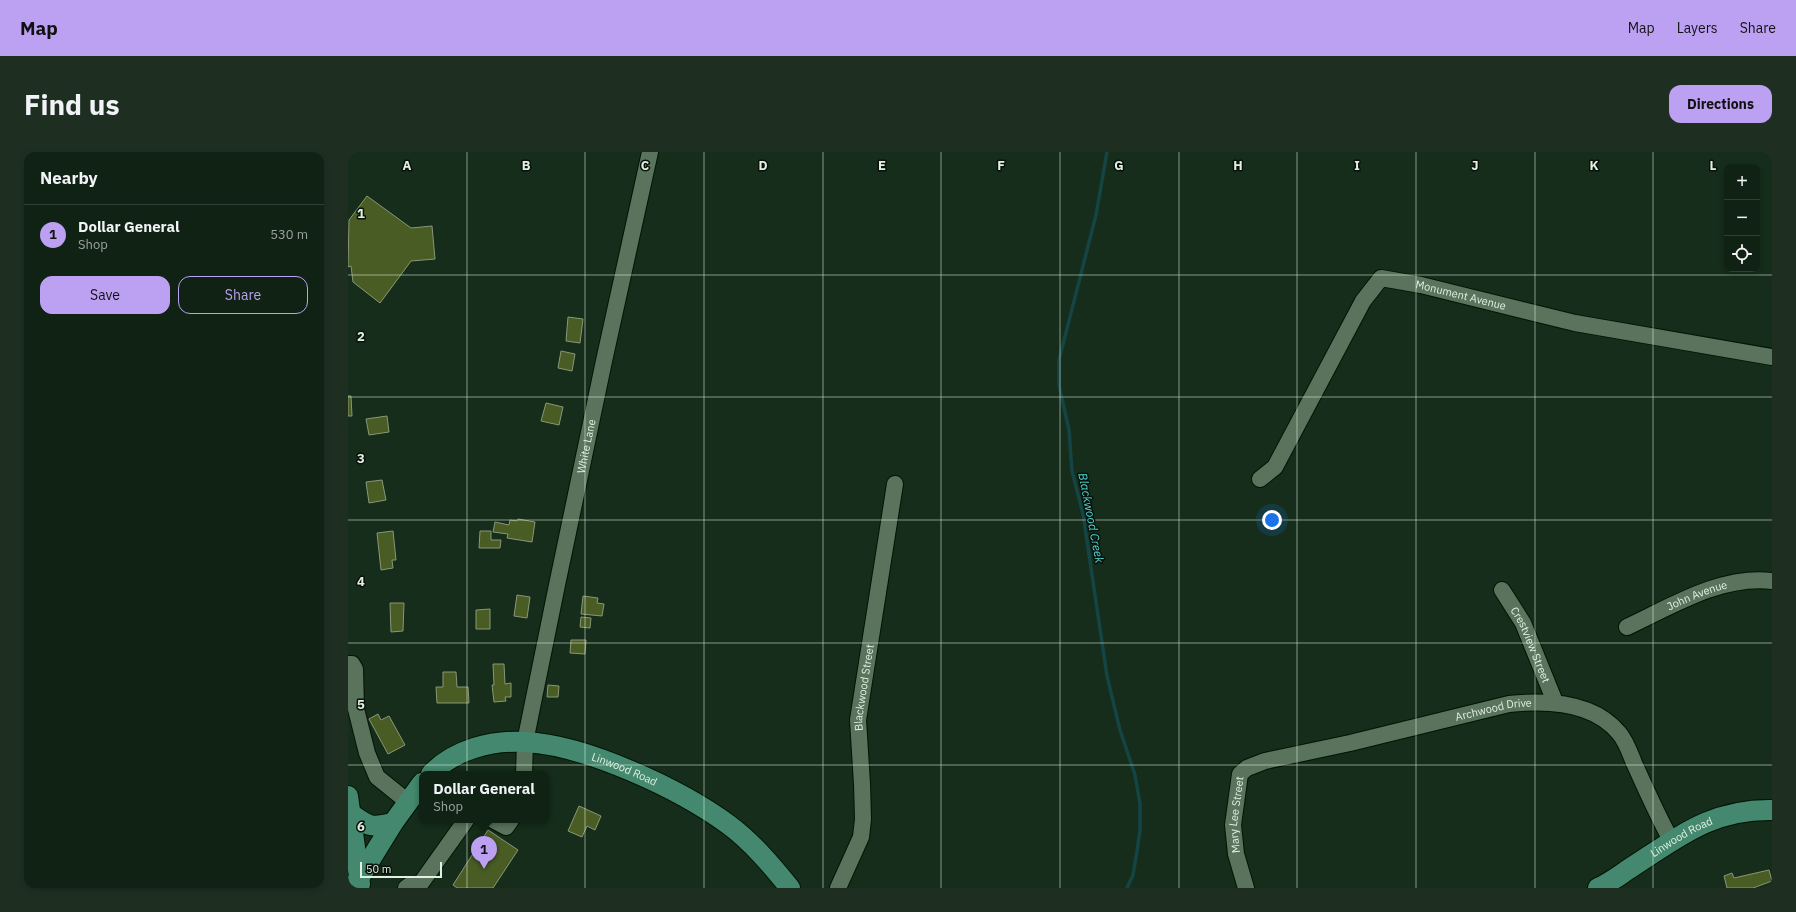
<!DOCTYPE html>
<html lang="en">
<head>
<meta charset="utf-8">
<style>
  :root { --surface:#102214; --page:#1e2f22; --text:#f1f3f6; --muted:#9ca4a0; --line:#303f34; --accent:#bca0f2 }
  body { margin:0; font-family:"IBM Plex Sans",sans-serif; background:var(--page); color:var(--text) }
  .controls { position:absolute; right:12px; top:12px; display:grid; overflow:hidden; border-radius:8px; box-shadow:0 2px 6px #0003 }
  .controls button { width:36px; height:36px; display:grid; place-items:center; padding:0; border:0; border-bottom:1px solid var(--line); background:var(--surface); color:var(--text); font:20px sans-serif }
  .scale { position:absolute; left:12px; bottom:10px; width:82px; box-sizing:border-box; padding-left:4px; border:2px solid #e2f0e3; border-top:0; font-size:11px; line-height:14px; white-space:nowrap; color:#e2f0e3; -webkit-text-stroke:3px #08120a; paint-order:stroke }
  .you { position:absolute; left:924px; top:368px; width:14px; height:14px; margin:-10px; border:3px solid #fff; border-radius:50%; background:#1a73e8; box-shadow:0 0 0 6px #1a73e833 }
  .badge { display:grid; place-items:center; width:26px; height:26px; border-radius:50%; background:var(--accent); color:#111; font-size:13px; font-weight:700 }
  .pin { position:absolute; translate:-50% -33px; filter:drop-shadow(0 1px 2px #0008) }
  .pin::after { content:''; position:absolute; top:21px; width:14px; height:12px; background:inherit; clip-path:polygon(0 0,100% 0,50% 100%) }
  .popup { position:absolute; left:71px; top:619px; width:130px; height:52px; box-sizing:border-box; display:grid; place-content:center; border-radius:8px; background:var(--surface); filter:drop-shadow(0 1px 3px #0005); font-size:13px; white-space:nowrap; color:var(--muted) }
  .popup b { font-size:15px; color:var(--text) }
  .popup::after { content:''; position:absolute; left:50%; top:100%; margin-left:-8px; border:8px solid transparent; border-top-color:var(--surface) }
  .list { margin:0; padding:0; list-style:none }
  h2 { display:flex; justify-content:space-between; align-items:center; height:52px; margin:0; padding:0 16px; font-size:17px }
  h2 small { font-size:13px; font-weight:400; color:var(--muted) }
  .list li { display:grid; grid-template-columns:26px 1fr auto; gap:12px; align-items:center; box-sizing:border-box; height:60px; padding:0 16px; border-top:1px solid var(--line) }
  .list b { display:block; font-size:15px; white-space:nowrap }
  .list p { margin:0; font-size:13px; white-space:nowrap; color:var(--muted) }
  .list em { font-size:13px; font-style:normal; color:var(--muted) }
  .actions { display:flex; gap:8px; padding:12px 16px }
  .actions a { flex:1; padding:9px 0; border:1px solid var(--accent); border-radius:12px; text-align:center; font-size:14px; color:var(--accent) }
  .actions .main { background:var(--accent); color:#111 }
  .icon { flex:none; width:22px; height:22px; fill:none; stroke:currentColor; stroke-width:2; stroke-linecap:round; stroke-linejoin:round }
  .map { position:relative; flex:none; width:1424px; height:736px; overflow:hidden; border-radius:12px }
  header { display:flex; align-items:center; gap:24px; box-sizing:border-box; height:56px; padding:0 20px; background:var(--accent); color:#111 }
  header strong { font-size:19px }
  nav { display:flex; gap:22px; margin-inline-start:auto; font-size:14px }
  .intro { display:flex; align-items:center; justify-content:space-between; box-sizing:border-box; height:96px; padding:0 24px }
  h1 { margin:0; font-size:28px }
  .button { padding:10px 18px; border-radius:12px; background:var(--accent); color:#111; font-size:14px; font-weight:700 }
  main { display:flex; gap:24px; padding:0 24px }
  aside { flex:1; background:var(--surface); border-radius:12px; box-shadow:0 2px 6px #0003 }
  .map>svg:first-child { display:block }
  .lines { fill:none; stroke-linecap:round; stroke-linejoin:round }
  .stream { stroke:#154444; stroke-width:3.5 }
  .building { fill:#485c24; stroke:#8a9778 }
  .minor-casing { stroke:#011504; stroke-width:18 }
  .major-casing { stroke:#011504; stroke-width:22 }
  .minor { stroke:#59735c; stroke-width:16 }
  .major { stroke:#44896f; stroke-width:20 }
  .grid { fill:none; stroke:#e2f0e3; stroke-width:1; stroke-opacity:0.55 }
  .labels { text-anchor:middle; stroke-width:3; stroke-linejoin:round; paint-order:stroke }
  .street-label { font-size:11px; fill:#e2f0e3; stroke:#08120a }
  .water-label { font-size:12px; font-style:italic; fill:#53d7d5; stroke:#08120a }
  .grid-label { font-size:13px; text-anchor:middle; font-weight:bold; fill:#e2f0e3; stroke:#08120a; stroke-width:3; stroke-linejoin:round; paint-order:stroke }
</style>
</head>
<body>
<header>
<strong>Map</strong>
<nav><a>Map</a><a>Layers</a><a>Share</a></nav>
</header>
<div class="intro"><h1>Find us</h1><a class="button">Directions</a></div>
<main>
<aside>
<h2>Nearby<small></small></h2>
<ul class="list">
<li><span class="badge">1</span><div><b>Dollar General</b><p>Shop</p></div><em>530 m</em></li>
</ul>
<div class="actions"><a class="main">Save</a><a>Share</a></div>
</aside>
<div class="map">
<svg width="1424" height="736" viewBox="0 0 1424 736">
  <rect width="100%" height="100%" fill="#152d1a"/>
  <g class="lines">
    <path class="stream" d="M759,0L748,63L711,208V233L721,278L724,319L735,362L759,524L772,578L787,623L792,652V678L789,699L785,723L779,736"/>
  </g>
  <g class="building">
    <path d="M19,44L63,76L84,74L87,107L63,109L32,151L5,130L3,114L0,115L1,68Z"/>
    <path d="M220,165L235,167L232,191L218,189Z"/>
    <path d="M213,199L227,202L224,219L210,216Z"/>
    <path d="M0,244H3L4,264H0Z"/>
    <path d="M198,251L215,255L211,273L193,269Z"/>
    <path d="M39,264L41,280L21,283L18,267Z"/>
    <path d="M34,328L38,348L21,351L18,330Z"/>
    <path d="M170,367L187,370L184,390L159,386L160,382L145,380L147,370L161,373L162,368L169,369Z"/>
    <path d="M45,379L48,408H44L45,416L33,418L29,381Z"/>
    <path d="M132,379H143V388H153L152,396H131Z"/>
    <path d="M169,443L182,445L179,466L166,464Z"/>
    <path d="M235,444L250,446L249,451L256,452L254,464L233,462Z"/>
    <path d="M42,451H56L55,479L43,480Z"/>
    <path d="M142,457V477H128V458Z"/>
    <path d="M233,465L243,466L242,476L232,475Z"/>
    <path d="M223,488H238L237,502L222,501Z"/>
    <path d="M145,512H156L157,532L163,531V545H157L158,549L146,550L144,533H146Z"/>
    <path d="M95,520H108L109,535H120L121,551H89L88,535H95Z"/>
    <path d="M200,533L211,534L210,545H199Z"/>
    <path d="M30,562L33,568L41,564L57,593L40,602L21,567Z"/>
    <path d="M231,654L253,664L247,678L239,674L234,685L220,679Z"/>
    <path d="M140,678L170,698L145,736H109L105,733Z"/>
    <path d="M1421,718L1424,729L1405,736H1379L1376,724L1384,721L1386,726Z"/>
  </g>
  <g class="lines">
    <g class="minor-casing">
      <g id="minor">
        <path id="s1" d="M912,327L927,315L1015,149L1033,126L1073,133L1227,171L1424,205"/>
        <path id="s2" d="M1154,438L1175,471L1207,550"/>
        <path id="s3" d="M1279,475C1324,454 1373,423 1424,429"/>
        <path d="M0,512H4L7,517L8,557L19,601L29,625L60,650"/>
        <path id="s4" d="M176,622L177,590L209,433L256,209L302,0"/>
        <path d="M145,668L158,675L163,668"/>
        <path d="M58,736L62,733L71,734L118,668"/>
        <path id="s5" d="M490,736L513,685L515,667L514,632L510,568L547,332"/>
        <path id="s6" d="M898,736L888,702L885,673L892,622L899,616L917,609L1002,591L1161,552C1198,548 1245,549 1271,581C1278,589 1282,601 1286,611C1298,637 1309,663 1323,688"/>
      </g>
    </g>
    <g class="major-casing">
      <g id="major">
        <path id="s7" d="M83,622C107,597 144,588 177,590C238,593 332,637 381,673C404,690 424,714 442,736"/>
        <path d="M0,644L12,732"/>
        <path d="M2,661C21,675 23,676 45,671"/>
        <path d="M5,736L45,671L74,631"/>
        <path id="s8" d="M1250,736C1262,731 1273,722 1284,715C1332,684 1364,657 1424,658"/>
      </g>
    </g>
    <use href="#minor" class="minor"/>
    <use href="#major" class="major"/>
  </g>
  <path class="grid" d="M119,0V736M237,0V736M356,0V736M475,0V736M593,0V736M712,0V736M831,0V736M949,0V736M1068,0V736M1187,0V736M1305,0V736M0,123H1424M0,245H1424M0,368H1424M0,491H1424M0,613H1424"/>
  <g class="labels">
    <g class="street-label">
      <text dy="4" stroke="none"><textPath href="#s1" startOffset="318">Monument Avenue</textPath></text>
      <text dy="4" stroke="none"><textPath href="#s4" startOffset="334">White Lane</textPath></text>
      <text dy="4" stroke="none"><textPath href="#s3" startOffset="77">John Avenue</textPath></text>
      <text dy="4" stroke="none"><textPath href="#s2" startOffset="62">Crestview Street</textPath></text>
      <text dy="4" stroke="none"><textPath href="#s5" startOffset="206">Blackwood Street</textPath></text>
      <text dy="4" stroke="none"><textPath href="#s6" startOffset="379">Archwood Drive</textPath></text>
      <text dy="4" stroke="none"><textPath href="#s7" startOffset="206">Linwood Road</textPath></text>
      <text dy="4" stroke="none"><textPath href="#s6" startOffset="75">Mary Lee Street</textPath></text>
      <text dy="4" stroke="none"><textPath href="#s8" startOffset="98">Linwood Road</textPath></text>
    </g>
    <g class="water-label">
      <text transform="translate(743 366) rotate(79)" y="4">Blackwood Creek</text>
    </g>
  </g>
  <g class="grid-label">
    <text x="59" y="18">A</text>
    <text x="178" y="18">B</text>
    <text x="297" y="18">C</text>
    <text x="415" y="18">D</text>
    <text x="534" y="18">E</text>
    <text x="653" y="18">F</text>
    <text x="771" y="18">G</text>
    <text x="890" y="18">H</text>
    <text x="1009" y="18">I</text>
    <text x="1127" y="18">J</text>
    <text x="1246" y="18">K</text>
    <text x="1365" y="18">L</text>
    <text x="13" y="66">1</text>
    <text x="13" y="189">2</text>
    <text x="13" y="311">3</text>
    <text x="13" y="434">4</text>
    <text x="13" y="557">5</text>
    <text x="13" y="679">6</text>
  </g>
</svg>
<div class="controls">
<button>+</button>
<button>−</button>
<button><svg class="icon" aria-label="locate" viewBox="0 0 24 24"><circle cx="12" cy="12" r="6"/><path d="M12 2v4M12 18v4M2 12h4M18 12h4"/></svg></button>
</div>
<div class="scale">50 m</div>
<div class="you"></div>
<div class="pin badge" style="left:136px;top:717px">1</div>
<div class="popup"><b>Dollar General</b>Shop</div>
</div>
</main>
</body>
</html>
